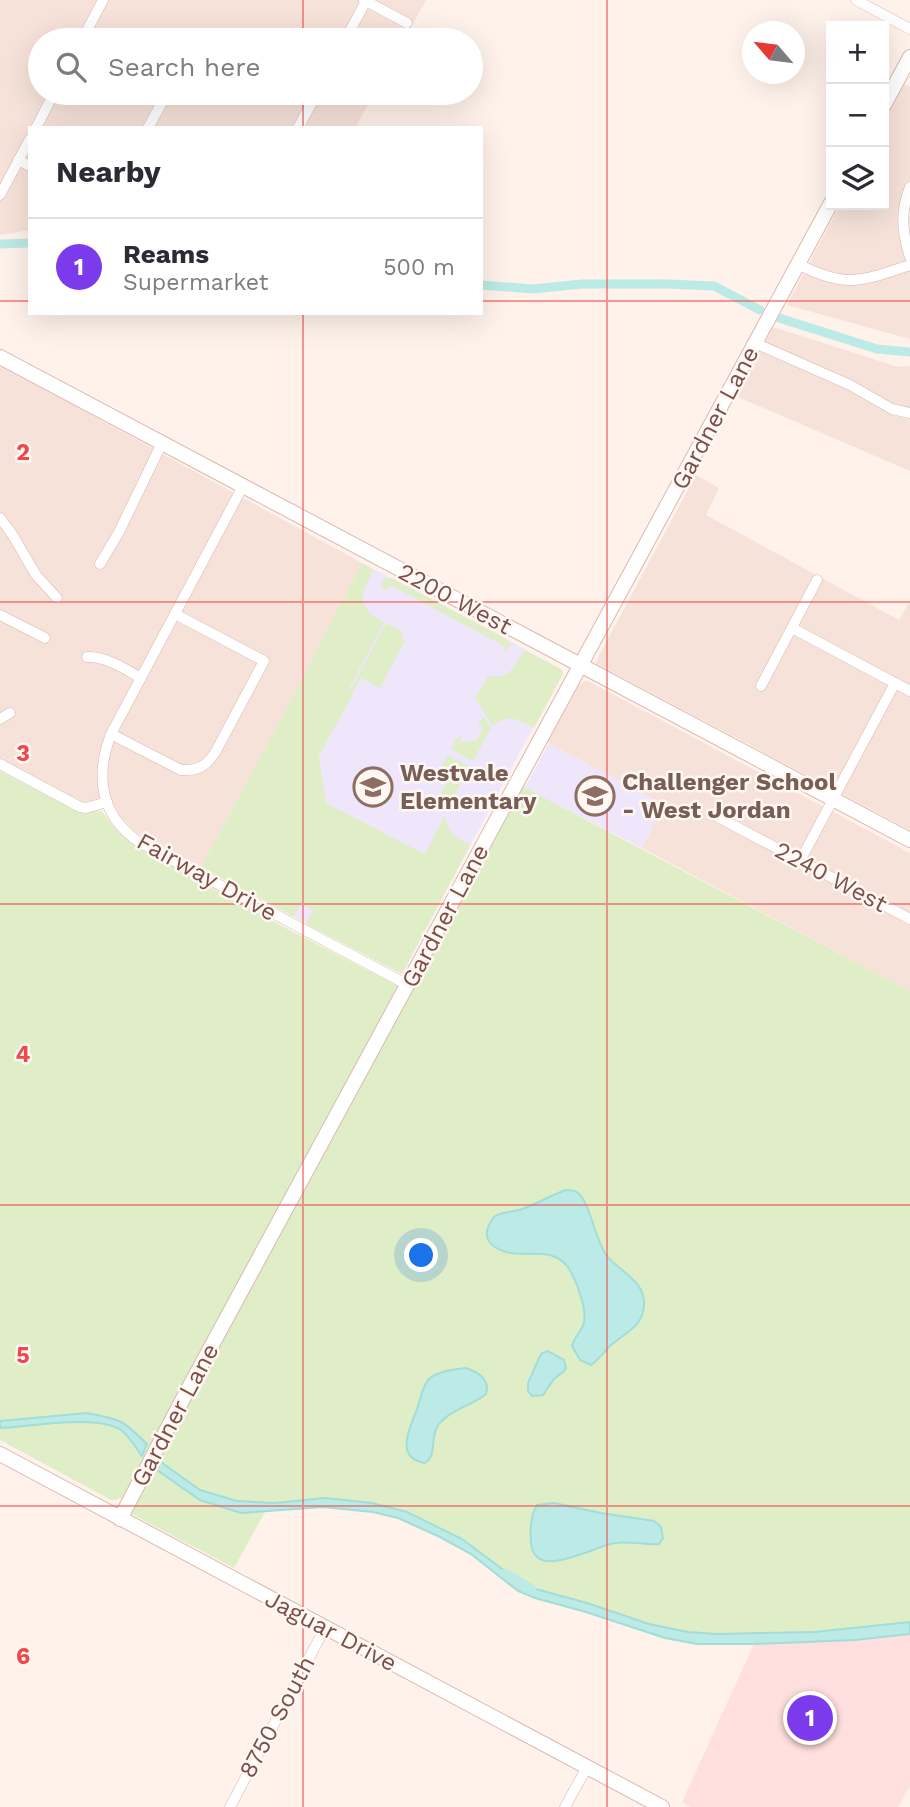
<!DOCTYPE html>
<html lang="en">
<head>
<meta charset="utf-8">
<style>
  :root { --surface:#fff; --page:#f2f2f3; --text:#2b2b33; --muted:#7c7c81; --line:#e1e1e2; --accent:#7c3aed }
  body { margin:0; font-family:"Work Sans",sans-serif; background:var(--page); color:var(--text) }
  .controls { position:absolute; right:21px; top:21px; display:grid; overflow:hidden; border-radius:0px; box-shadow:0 7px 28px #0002 }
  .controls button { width:63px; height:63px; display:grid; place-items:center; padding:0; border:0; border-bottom:2px solid var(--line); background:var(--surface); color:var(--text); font:35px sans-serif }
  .compass { position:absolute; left:742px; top:21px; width:63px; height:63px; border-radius:50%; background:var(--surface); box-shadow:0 7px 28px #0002; rotate:298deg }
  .you { position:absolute; left:422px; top:1256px; width:24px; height:24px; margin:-18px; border:5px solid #fff; border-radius:50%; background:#1a73e8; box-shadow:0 0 0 10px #1a73e833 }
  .badge { display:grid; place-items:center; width:46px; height:46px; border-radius:50%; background:var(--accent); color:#fff; font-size:23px; font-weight:700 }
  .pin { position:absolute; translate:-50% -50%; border:4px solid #fff; box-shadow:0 2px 7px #0006 }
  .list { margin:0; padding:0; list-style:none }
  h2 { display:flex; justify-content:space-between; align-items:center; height:91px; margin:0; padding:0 28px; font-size:30px }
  h2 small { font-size:23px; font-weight:400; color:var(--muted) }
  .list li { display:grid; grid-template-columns:46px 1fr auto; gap:21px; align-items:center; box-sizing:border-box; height:98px; padding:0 28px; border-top:2px solid var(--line) }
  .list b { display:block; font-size:26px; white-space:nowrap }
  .list p { margin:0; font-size:23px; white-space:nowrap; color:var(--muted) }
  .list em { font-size:23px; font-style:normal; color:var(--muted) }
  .icon { flex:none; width:38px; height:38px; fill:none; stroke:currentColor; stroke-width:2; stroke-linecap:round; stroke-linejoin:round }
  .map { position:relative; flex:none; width:910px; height:1807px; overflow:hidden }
  .search { position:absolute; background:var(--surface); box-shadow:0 7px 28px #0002; left:28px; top:28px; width:455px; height:77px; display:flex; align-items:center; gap:18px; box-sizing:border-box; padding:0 24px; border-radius:38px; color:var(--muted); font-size:26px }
  .panel { position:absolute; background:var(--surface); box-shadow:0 7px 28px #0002; left:28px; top:126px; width:455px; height:189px; border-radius:0px }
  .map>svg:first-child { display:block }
  .residential { fill:#f6e2d8 }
  .commercial { fill:#ffe0de }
  .education { fill:#efe6fb }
  .green { fill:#e0eec7 }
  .water { fill:#bceae6; stroke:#a2ddd8; stroke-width:2 }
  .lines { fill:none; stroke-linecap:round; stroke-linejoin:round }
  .canal { stroke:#bceae6; stroke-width:9 }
  .street-casing { stroke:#d4b8b1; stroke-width:11 }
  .secondary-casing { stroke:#dab9b0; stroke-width:16 }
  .street { stroke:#fff; stroke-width:10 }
  .secondary { stroke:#fff; stroke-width:14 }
  .grid { fill:none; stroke:#ef484a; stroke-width:2; stroke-opacity:0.55 }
  .labels { text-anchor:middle; stroke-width:5; stroke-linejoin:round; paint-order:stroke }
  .street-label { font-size:24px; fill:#7c504a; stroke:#fff7f2 }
  .education-label { font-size:24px; font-weight:bold; fill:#785e54; stroke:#fff7f2; text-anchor:start }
  .grid-label { font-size:23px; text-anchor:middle; font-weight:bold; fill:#ef484a; stroke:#fff7f2; stroke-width:5; stroke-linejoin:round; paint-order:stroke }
</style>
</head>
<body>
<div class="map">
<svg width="910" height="1807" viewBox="0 0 910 1807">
  <rect width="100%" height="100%" fill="#fef2ea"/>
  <g class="residential">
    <path d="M0,0H426L404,40H40V93H375L355,128H30V230L0,235Z"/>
    <path d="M904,84L910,87V339L787,305L840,205H884V122Z"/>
    <path d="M773,327L898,367L910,366V471L738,397Z"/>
    <path d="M0,365L362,563L295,692L202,865V868L134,831L120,816L109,794L95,800L81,803L0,759Z"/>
    <path d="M696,475L719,488L706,515L899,620L910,601V830L595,663Z"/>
    <path d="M585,681H588L910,853V991L642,848L664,805L547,742L579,685Z"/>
  </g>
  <path class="commercial" d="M910,1628V1786L898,1807H692L682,1802L754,1644Z"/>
  <g class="education">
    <path d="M362,563L503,637L563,671L402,974L202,868V865L295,692Z"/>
    <path d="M549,743L664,805L642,848L525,788Z"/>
  </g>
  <g class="green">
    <path d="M362,563L370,567L373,571C360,596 356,608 384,622L350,687L353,694L319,756L326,803L425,854L445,815C448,835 455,836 470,845L402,974L306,924L313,910L301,904L294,917L202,868V865L295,692Z"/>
    <path d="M385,577L387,579L392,578L503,637L511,644L507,650L502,652L506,647L392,586L386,590L382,588L381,585Z"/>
    <path d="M386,623C393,627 405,630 403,640L405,641L380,688L361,678L353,693L352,687Z"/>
    <path d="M523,651H527L561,669L563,674L534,728C517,719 509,713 492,726L481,708L482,707L475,699L488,676C511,680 513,667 523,651Z"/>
    <path d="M483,716L491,728L473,761L451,749L458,736H461V742L476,741L483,728L478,725Z"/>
    <path d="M448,755L470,767L452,800H443L439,797L448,779L441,767Z"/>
    <path d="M0,771L79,812L101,811L116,829L134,845L278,924L398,986L397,990L522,786L910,991V1634L855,1640L754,1644H697L665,1638L586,1612L535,1598L518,1591L471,1554L440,1537L398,1518L373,1512L323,1507L266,1510L234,1568L130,1513L133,1506L119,1498L116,1500H111L0,1440Z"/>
  </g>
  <g class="water">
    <path d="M566,1190C570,1190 574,1190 577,1192C590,1201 595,1241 607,1256C620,1272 646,1281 644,1306C643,1327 623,1334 610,1346C604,1352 598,1360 591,1365L580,1360L572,1346C574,1337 582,1331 584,1322C587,1308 574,1271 563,1262C548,1248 524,1257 506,1252C492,1248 482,1239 489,1225C490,1223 494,1217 495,1216C502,1212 514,1212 522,1209C537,1204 551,1195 566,1190Z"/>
    <path d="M548,1351L564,1360L566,1368L563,1372L554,1379L543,1395L532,1396L528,1391V1383L540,1356L542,1353Z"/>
    <path d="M466,1368C478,1372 491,1380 486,1394C472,1406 451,1409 439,1424C429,1436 438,1455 425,1463C393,1458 411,1426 417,1409C421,1399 422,1386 429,1379C437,1371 455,1369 466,1368Z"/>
    <path d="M87,1413C120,1419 123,1420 147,1444L142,1456C136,1448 129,1436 121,1430C95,1414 31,1427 0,1428V1421Z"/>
    <path d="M161,1462L200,1490L237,1501L275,1503L325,1498L372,1503L407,1512L462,1539L521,1583L536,1589L587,1603L649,1624L688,1632L717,1634L762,1633L814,1632L910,1622V1634L855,1640L754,1644H697L665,1638L586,1612L535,1598L518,1591L471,1554L440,1537L398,1518L373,1512L323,1507L241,1513L200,1500L157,1470Z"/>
    <path d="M554,1503L601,1513L654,1521L661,1527L663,1538L659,1544C644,1545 629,1541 615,1543C594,1546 533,1583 531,1542C530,1530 530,1516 537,1505Z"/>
  </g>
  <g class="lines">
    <g class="canal">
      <path d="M0,244L30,243"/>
      <path d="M481,285L533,289L582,284H668L714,286L760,310"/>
      <path d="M779,318L877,349L910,352"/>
      <path d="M505,1573L532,1589"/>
    </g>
    <g class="street-casing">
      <g id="street">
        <path d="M364,0L407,23"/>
        <path d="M856,0L910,29"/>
        <path d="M82,40L103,0"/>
        <path d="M345,40L366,1"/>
        <path d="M291,93L311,103"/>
        <path d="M36,128L54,93"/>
        <path d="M148,128L167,93"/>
        <path d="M298,128L317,93"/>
        <path d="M18,160L30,166"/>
        <path d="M910,187C900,212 902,232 910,257"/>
        <path d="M0,195L30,139"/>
        <path d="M798,264C846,289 862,281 910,265"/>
        <path d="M755,343L850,385L892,409L910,413"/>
        <path d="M243,486L111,734C95,776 100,815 139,842L408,985"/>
        <path d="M0,518L12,534L36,575L57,598"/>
        <path d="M100,564L119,532L162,443"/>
        <path d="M0,615L45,638"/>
        <path d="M792,628L910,691"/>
        <path d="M87,657C106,656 125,669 141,678"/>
        <path d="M761,686L817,580"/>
        <path d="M0,719L10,713"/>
        <path d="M111,734L181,770C198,771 207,766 216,751L264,661L175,614"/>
        <path d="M0,764L80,807L86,808L107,802"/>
        <path d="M716,816L910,919"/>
        <path d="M800,861L895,683"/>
        <path d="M230,1807L325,1628"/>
        <path d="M565,1807L587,1767"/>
      </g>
    </g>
    <g class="secondary-casing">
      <g id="secondary">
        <path d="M884,105L910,57"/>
        <path d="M0,357L910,840"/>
        <path d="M0,1454L662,1807"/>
        <path d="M120,1519L186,1393L831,203"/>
      </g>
    </g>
    <use href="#street" class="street"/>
    <use href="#secondary" class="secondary"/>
  </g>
  <path class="grid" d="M303,0V40M607,0V1807M303,93V128M0,301H30M481,301H910M303,313V1807M0,602H910M0,904H910M0,1205H910M0,1506H910"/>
  <defs>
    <g id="school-ring" transform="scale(2.0125)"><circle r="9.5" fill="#fff7f2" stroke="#8d6e63" stroke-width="1.5"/><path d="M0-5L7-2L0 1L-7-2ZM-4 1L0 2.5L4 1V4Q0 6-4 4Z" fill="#8d6e63"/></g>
  </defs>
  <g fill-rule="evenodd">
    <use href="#school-ring" x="373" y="787"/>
    <use href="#school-ring" x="595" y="796"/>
  </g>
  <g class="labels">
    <g class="street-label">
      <text transform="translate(715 418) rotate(-62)" y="8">Gardner Lane</text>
      <text transform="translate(455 599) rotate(28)" y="8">2200 West</text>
      <text transform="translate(207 877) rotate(29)" y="8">Fairway Drive</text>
      <text transform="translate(831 877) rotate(28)" y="8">2240 West</text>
      <text transform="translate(445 916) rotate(-62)" y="8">Gardner Lane</text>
      <text transform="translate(175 1415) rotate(-62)" y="8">Gardner Lane</text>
      <text transform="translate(331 1631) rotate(28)" y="8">Jaguar Drive</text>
      <text transform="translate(277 1717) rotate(-62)" y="8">8750 South</text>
    </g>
    <g class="education-label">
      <text x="400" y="781">Westvale<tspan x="400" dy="28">Elementary</tspan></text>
      <text x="622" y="790">Challenger School<tspan x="622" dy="28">- West Jordan</tspan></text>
    </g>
  </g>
  <g class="grid-label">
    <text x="23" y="460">2</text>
    <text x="23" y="761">3</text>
    <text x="23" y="1062">4</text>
    <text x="23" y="1363">5</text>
    <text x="23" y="1664">6</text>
  </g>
</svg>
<div class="controls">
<button>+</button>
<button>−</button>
<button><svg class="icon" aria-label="layers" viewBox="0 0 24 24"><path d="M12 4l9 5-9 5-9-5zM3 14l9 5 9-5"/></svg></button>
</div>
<svg class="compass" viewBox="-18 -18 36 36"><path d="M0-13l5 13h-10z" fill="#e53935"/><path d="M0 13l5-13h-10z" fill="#7c7c81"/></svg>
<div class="you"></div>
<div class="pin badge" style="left:810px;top:1718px">1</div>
<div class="search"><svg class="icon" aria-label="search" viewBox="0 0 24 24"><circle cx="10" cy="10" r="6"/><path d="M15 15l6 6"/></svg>Search here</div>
<section class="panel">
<h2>Nearby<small></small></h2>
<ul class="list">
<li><span class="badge">1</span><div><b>Reams</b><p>Supermarket</p></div><em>500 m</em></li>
</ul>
</section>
</div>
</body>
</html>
